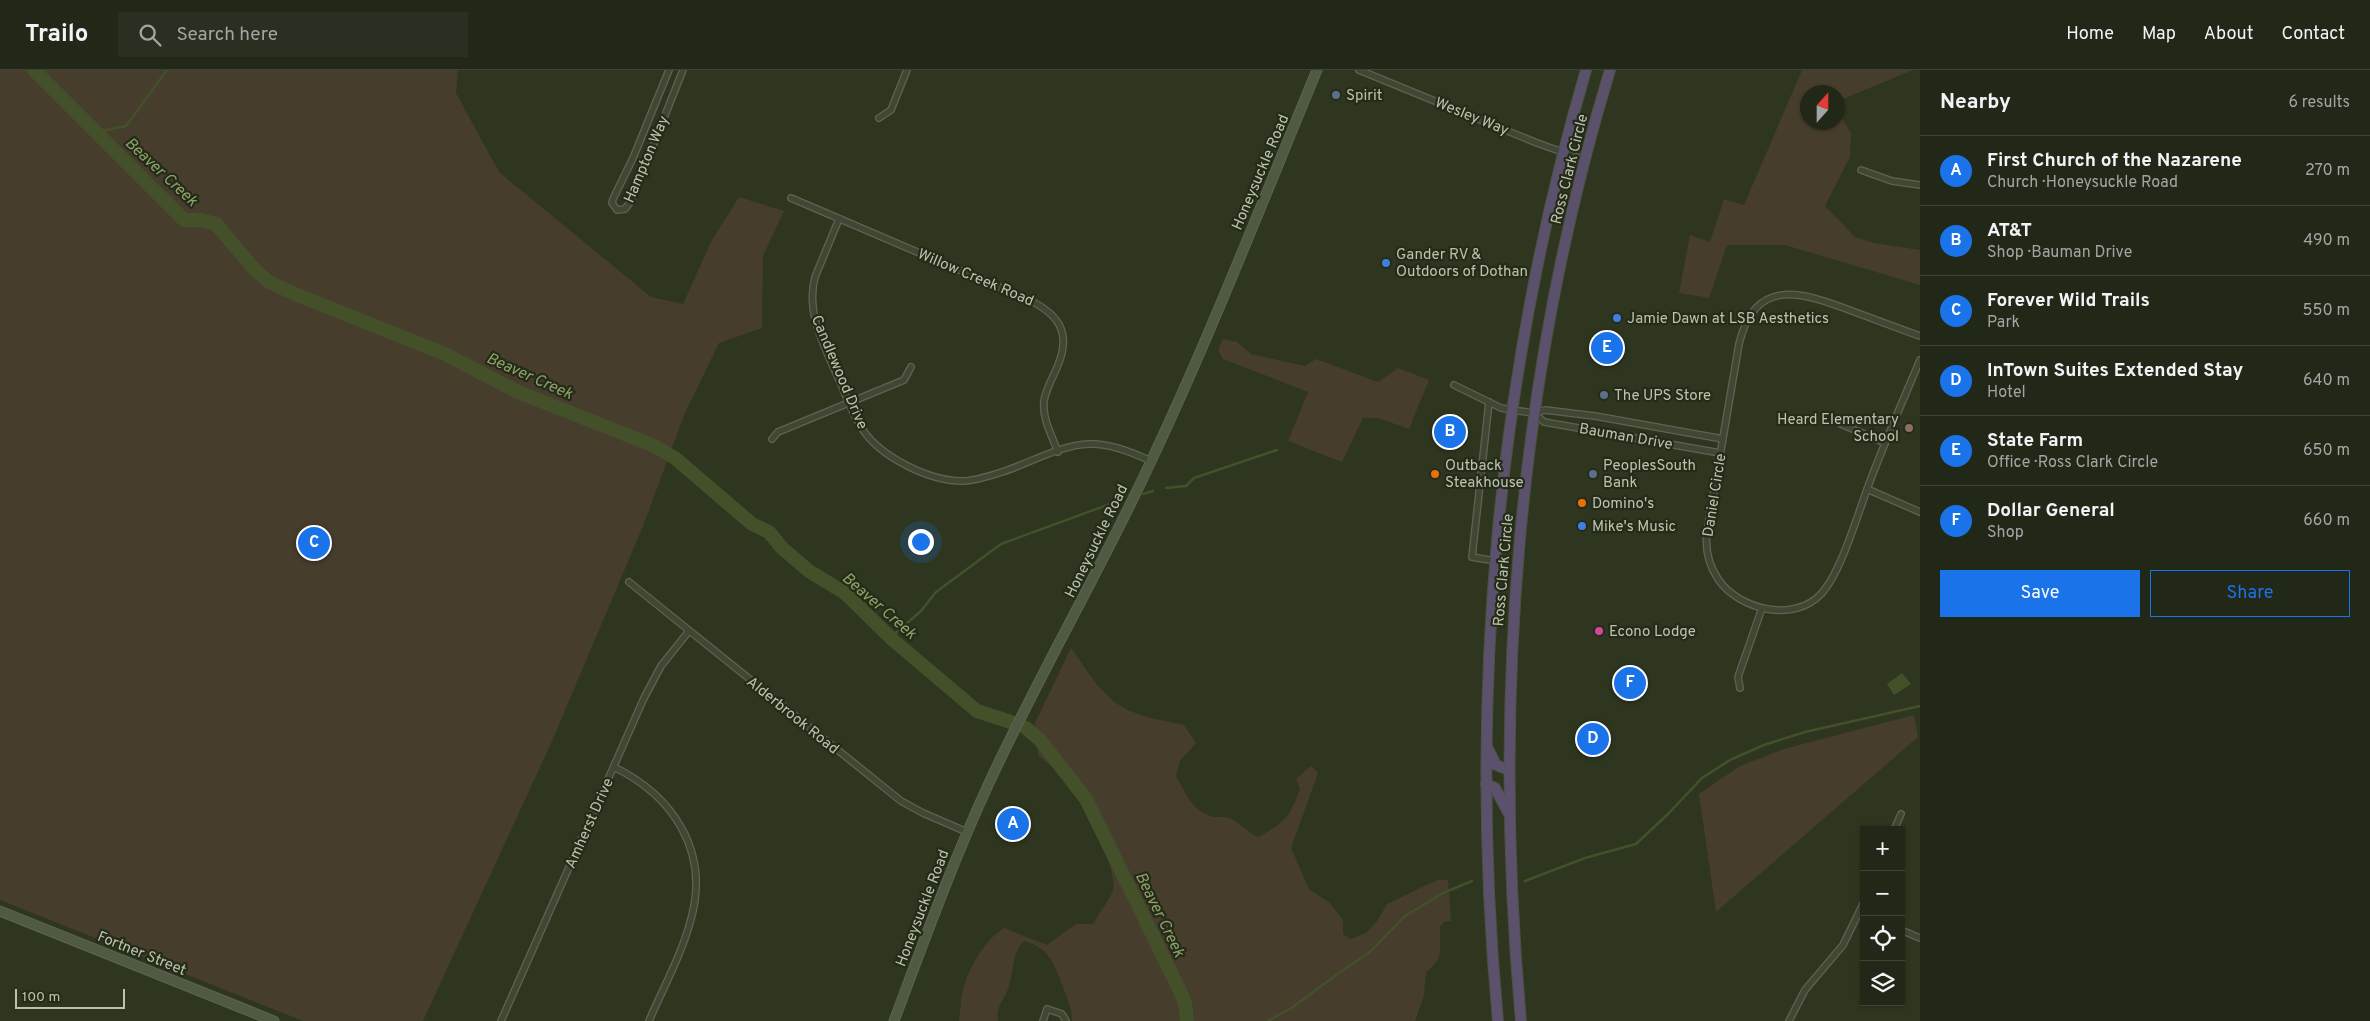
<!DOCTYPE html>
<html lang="en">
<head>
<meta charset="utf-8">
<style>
  :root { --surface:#222818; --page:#2a3021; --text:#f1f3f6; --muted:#a2a6a2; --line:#3f4437; --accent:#1a73e8 }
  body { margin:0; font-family:Overpass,sans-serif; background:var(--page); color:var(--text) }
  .controls { position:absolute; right:15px; bottom:15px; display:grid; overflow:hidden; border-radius:0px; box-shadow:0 1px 4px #0004 }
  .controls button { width:45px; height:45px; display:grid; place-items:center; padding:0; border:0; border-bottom:1px solid var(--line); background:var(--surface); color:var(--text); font:25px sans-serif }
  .compass { position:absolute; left:1800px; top:15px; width:45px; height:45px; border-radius:50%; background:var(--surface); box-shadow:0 1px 4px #0004; rotate:21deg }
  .scale { position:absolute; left:15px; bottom:12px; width:110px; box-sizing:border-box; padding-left:5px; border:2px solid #bbc3ae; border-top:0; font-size:14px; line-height:18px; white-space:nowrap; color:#bbc3ae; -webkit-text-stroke:4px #252b19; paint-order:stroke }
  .you { position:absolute; left:920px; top:471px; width:18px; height:18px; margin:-12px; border:4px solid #fff; border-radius:50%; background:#1a73e8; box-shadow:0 0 0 8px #1a73e833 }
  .badge { display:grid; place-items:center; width:32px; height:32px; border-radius:50%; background:var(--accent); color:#fff; font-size:16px; font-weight:700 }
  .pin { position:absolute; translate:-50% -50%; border:2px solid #fff; box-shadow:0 1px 5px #0006 }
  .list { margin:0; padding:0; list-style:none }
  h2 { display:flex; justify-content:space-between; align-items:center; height:65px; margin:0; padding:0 20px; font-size:21px }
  h2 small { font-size:16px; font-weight:400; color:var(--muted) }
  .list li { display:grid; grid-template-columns:32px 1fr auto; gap:15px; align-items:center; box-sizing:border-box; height:70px; padding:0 20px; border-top:1px solid var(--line) }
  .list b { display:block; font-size:19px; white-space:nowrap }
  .list p { margin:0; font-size:16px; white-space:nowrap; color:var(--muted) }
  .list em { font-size:16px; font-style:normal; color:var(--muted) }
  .actions { display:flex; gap:10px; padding:15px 20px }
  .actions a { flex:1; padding:11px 0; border:1px solid var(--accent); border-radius:0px; text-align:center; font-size:18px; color:var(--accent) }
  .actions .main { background:var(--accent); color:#fff }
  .icon { flex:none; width:28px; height:28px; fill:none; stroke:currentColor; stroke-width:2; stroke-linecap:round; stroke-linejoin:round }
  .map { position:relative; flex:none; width:1920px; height:951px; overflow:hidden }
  header { display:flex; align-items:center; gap:30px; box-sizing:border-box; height:70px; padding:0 25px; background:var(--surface); border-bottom:1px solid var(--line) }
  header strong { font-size:24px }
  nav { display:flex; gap:28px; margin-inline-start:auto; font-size:18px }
  .search { width:350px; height:45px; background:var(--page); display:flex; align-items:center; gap:12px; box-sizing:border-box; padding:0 18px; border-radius:0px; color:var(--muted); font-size:19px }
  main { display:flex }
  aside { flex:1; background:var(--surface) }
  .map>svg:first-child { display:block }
  .green { fill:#463d2d }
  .water { fill:#43502a }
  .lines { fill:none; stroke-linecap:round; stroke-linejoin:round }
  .stream { stroke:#43502a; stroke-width:2.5 }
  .river { stroke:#43502a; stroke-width:14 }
  .street-casing { stroke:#5e6451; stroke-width:8 }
  .secondary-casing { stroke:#5e6451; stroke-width:11 }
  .highway-casing { stroke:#4b513e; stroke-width:12 }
  .street { stroke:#404734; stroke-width:5.5 }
  .secondary { stroke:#505942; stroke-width:9 }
  .highway { stroke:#5b516c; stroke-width:10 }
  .service-dot { fill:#5c6f8a; stroke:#252b19; stroke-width:2 }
  .shop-dot { fill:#3f7fe0; stroke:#252b19; stroke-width:2 }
  .education-dot { fill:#8d6e63; stroke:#252b19; stroke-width:2 }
  .food-dot { fill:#e8710a; stroke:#252b19; stroke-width:2 }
  .hotel-dot { fill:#d1479c; stroke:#252b19; stroke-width:2 }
  .labels { text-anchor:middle; stroke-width:4.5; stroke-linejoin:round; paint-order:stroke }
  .poi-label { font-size:15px; fill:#bbc3ae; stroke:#252b19; text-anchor:start }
  .street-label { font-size:15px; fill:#bbc3ae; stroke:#252b19 }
  .water-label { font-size:16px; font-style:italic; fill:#8ea267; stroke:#252b19 }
</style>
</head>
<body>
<header>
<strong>Trailo</strong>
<div class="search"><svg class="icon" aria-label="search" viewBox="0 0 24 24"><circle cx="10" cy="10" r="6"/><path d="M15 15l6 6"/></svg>Search here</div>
<nav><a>Home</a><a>Map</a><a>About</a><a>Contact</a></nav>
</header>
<main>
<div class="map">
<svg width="1920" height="951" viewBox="0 0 1920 951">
  <rect width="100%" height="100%" fill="#2e3620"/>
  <g class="green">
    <path d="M0,0H458L456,23L499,102L651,227L683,234L712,170L739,127L784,141L763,186L762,258L719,273L685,343L643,456L552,671L423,951H303L0,830Z"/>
    <path d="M1802,0H1913L1838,31V22H1808V52H1838V42L1851,63L1850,87L1825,136L1855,167L1874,173L1920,180V215L1785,175H1727L1709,228L1679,223L1690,165L1710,172L1724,129L1744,135Z"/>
    <path d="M1223,269L1237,272L1251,284L1305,296L1316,289L1378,312L1398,298L1429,310L1409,359L1378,348H1363L1342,392L1288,371L1308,322L1223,289L1218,280Z"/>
    <path d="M1071,578C1086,598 1099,623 1121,636C1140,648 1163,650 1184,655L1196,673L1180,691L1176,706C1186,723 1191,739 1210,746C1216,748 1223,746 1229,748C1241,753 1247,762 1258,767C1284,753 1290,747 1300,719L1296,709L1311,696L1318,703L1291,778L1309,819L1330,833L1343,850V864L1351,869L1366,863L1378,850L1387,834L1437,810H1448L1451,851L1444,852L1440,857V882L1438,890L1426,903L1424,925L1415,951H1072C1071,934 1068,932 1063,917C1054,894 1050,878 1024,871C1011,884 1014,902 1008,919C1004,931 995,937 998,951H959C961,940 960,926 964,916C971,894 985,870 1004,858L1047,875L1076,854H1093C1099,843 1109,831 1113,820C1120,797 1076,721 1059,703C1052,696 1045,691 1038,685L1035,653Z"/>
    <path d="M1914,645L1918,667L1716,842L1699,724L1740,696L1784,679Z"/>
  </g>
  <path class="water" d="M1902,603L1911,614L1894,625L1887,614Z"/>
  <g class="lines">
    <g class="stream">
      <path d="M91,63L126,56L167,0"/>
      <path d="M1166,418L1186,416L1194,408L1277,380"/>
      <path d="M1143,424L1153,421"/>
      <path d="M891,567L921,541L936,522L1001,474L1118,431"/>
      <path d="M1525,811L1585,788L1636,774L1668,744L1702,708L1730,690L1764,675L1805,662L1920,636"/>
      <path d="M1268,951L1293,937L1336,905L1370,882L1405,846L1443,823L1472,811"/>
    </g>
    <g class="river">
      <path d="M34,0L184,150H201L216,154L255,200L269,212L295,224L445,284L518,322L652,375L675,388L752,454L769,462L782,478L809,501L845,523L893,570L977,641L1011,652"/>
      <path d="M1026,658L1040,670L1086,729L1177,915L1185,932L1187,951"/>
    </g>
    <g class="street-casing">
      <g id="street">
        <path d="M669,0L633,88L613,129L612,133L617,140L625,139L631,131L683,0"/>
        <path d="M1359,0L1537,73L1585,90"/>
        <path d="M879,48L891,40L907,0"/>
        <path d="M1861,100L1892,111L1920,115"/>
        <path d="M791,128L1027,229C1057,243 1072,261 1058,295C1054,306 1046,318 1044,331C1042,348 1052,366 1058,382"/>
        <path d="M839,149L815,207C805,244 826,279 840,312C847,328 853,346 863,360C881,387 929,411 962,411C975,411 990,406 1002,402C1030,393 1060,375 1089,374C1110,373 1132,382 1151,391"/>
        <path d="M1920,266C1897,258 1874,249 1852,241C1802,222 1755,206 1739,274L1707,462C1705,479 1708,494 1718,509C1739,540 1794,553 1821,524C1842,502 1860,436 1872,406C1887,367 1904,328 1920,290"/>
        <path d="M1454,315L1501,338L1512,340L1534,343L1545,340L1595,346L1723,369"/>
        <path d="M1489,332L1472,487L1495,491"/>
        <path d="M1534,343L1544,352L1720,383"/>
        <path d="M1841,354L1885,373"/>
        <path d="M772,369L778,362L904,310L911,297"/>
        <path d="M1867,419L1920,442"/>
        <path d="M629,512L901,731L923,743L967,762"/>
        <path d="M1740,618L1738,607L1762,538"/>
        <path d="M614,697C673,726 710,781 691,849C682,884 663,918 649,951"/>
        <path d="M1894,760L1901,744"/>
        <path d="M1901,860L1920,868"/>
        <path d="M501,951L644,628L661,596L689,561"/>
        <path d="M1043,951L1047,939L1062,944L1066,951"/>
        <path d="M1789,951L1805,920L1843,875L1864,832"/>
      </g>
    </g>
    <g class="secondary-casing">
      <g id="secondary">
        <path d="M0,841L274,951"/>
        <path d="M894,951C924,871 953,791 989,713C1033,618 1085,527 1131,433C1200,292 1257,145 1317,0"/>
      </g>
    </g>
    <g class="highway-casing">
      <g id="highway">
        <path d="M1488,679L1496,695L1509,700"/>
        <path d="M1486,714L1495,718L1509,744"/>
        <path d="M1498,951C1468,632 1496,307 1586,0"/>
        <path d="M1521,951C1492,633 1517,306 1610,0"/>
      </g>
    </g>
    <use href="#street" class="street"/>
    <use href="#secondary" class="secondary"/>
    <use href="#highway" class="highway"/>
  </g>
  <g class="service-dot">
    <circle cx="1336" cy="25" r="5"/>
    <circle cx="1604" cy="325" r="5"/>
    <circle cx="1593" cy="404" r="5"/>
  </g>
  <g class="shop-dot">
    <circle cx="1386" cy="193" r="5"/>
    <circle cx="1617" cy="248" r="5"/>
    <circle cx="1582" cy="456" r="5"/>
  </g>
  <circle class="education-dot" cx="1909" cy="358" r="5"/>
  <g class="food-dot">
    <circle cx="1435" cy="404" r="5"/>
    <circle cx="1582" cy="433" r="5"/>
  </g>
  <circle class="hotel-dot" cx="1599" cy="561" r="5"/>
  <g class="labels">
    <g class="poi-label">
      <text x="1346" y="30">Spirit</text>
      <text x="1396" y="189">Gander RV &amp;<tspan x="1396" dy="17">Outdoors of Dothan</tspan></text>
      <text x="1627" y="253">Jamie Dawn at LSB Aesthetics</text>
      <text x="1614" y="330">The UPS Store</text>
      <text x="1899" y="354" text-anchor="end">Heard Elementary<tspan x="1899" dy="17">School</tspan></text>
      <text x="1445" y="400">Outback<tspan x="1445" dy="17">Steakhouse</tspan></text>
      <text x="1603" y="400">PeoplesSouth<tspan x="1603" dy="17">Bank</tspan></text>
      <text x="1592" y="438">Domino's</text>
      <text x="1592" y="461">Mike's Music</text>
      <text x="1609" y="566">Econo Lodge</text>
    </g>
    <g class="street-label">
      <text transform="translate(1472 46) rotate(22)" y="5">Wesley Way</text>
      <text transform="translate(646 89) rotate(-67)" y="5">Hampton Way</text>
      <text transform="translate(1569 99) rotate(-76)" y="5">Ross Clark Circle</text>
      <text transform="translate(1260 102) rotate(-67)" y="5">Honeysuckle Road</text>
      <text transform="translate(976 207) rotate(23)" y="5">Willow Creek Road</text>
      <text transform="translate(840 302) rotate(67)" y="5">Candlewood Drive</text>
      <text transform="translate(1626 366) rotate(10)" y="5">Bauman Drive</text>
      <text transform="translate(1714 425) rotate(-81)" y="5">Daniel Circle</text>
      <text transform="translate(1096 471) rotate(-64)" y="5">Honeysuckle Road</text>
      <text transform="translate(1503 500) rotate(-85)" y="5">Ross Clark Circle</text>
      <text transform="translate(793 645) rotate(39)" y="5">Alderbrook Road</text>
      <text transform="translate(589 753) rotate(-66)" y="5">Amherst Drive</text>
      <text transform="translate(922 838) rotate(-69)" y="5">Honeysuckle Road</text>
      <text transform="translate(142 883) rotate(22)" y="5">Fortner Street</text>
    </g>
    <g class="water-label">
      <text transform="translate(162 101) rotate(43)" y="6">Beaver Creek</text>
      <text transform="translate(530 305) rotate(24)" y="6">Beaver Creek</text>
      <text transform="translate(880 535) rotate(41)" y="6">Beaver Creek</text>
      <text transform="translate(1161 844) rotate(64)" y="6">Beaver Creek</text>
    </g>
  </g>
</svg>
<div class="controls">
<button>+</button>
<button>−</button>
<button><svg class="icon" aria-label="locate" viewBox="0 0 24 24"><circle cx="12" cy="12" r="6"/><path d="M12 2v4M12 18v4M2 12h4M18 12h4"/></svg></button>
<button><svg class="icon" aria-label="layers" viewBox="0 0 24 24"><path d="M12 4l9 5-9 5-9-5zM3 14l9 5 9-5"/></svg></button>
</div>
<svg class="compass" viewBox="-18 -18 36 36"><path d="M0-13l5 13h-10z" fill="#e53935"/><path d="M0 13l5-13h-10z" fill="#a2a6a2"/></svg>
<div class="scale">100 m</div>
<div class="you"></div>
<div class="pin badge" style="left:1013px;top:754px">A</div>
<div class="pin badge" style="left:1450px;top:362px">B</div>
<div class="pin badge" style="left:314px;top:473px">C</div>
<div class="pin badge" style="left:1593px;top:669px">D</div>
<div class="pin badge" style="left:1607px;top:278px">E</div>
<div class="pin badge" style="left:1630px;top:613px">F</div>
</div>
<aside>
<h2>Nearby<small>6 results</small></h2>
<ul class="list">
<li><span class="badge">A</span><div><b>First Church of the Nazarene</b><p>Church · Honeysuckle Road</p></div><em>270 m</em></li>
<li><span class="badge">B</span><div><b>AT&amp;T</b><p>Shop · Bauman Drive</p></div><em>490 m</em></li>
<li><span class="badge">C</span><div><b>Forever Wild Trails</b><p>Park</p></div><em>550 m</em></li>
<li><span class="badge">D</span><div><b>InTown Suites Extended Stay</b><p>Hotel</p></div><em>640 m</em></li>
<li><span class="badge">E</span><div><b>State Farm</b><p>Office · Ross Clark Circle</p></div><em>650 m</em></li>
<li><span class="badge">F</span><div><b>Dollar General</b><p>Shop</p></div><em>660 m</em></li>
</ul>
<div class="actions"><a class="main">Save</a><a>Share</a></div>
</aside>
</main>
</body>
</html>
